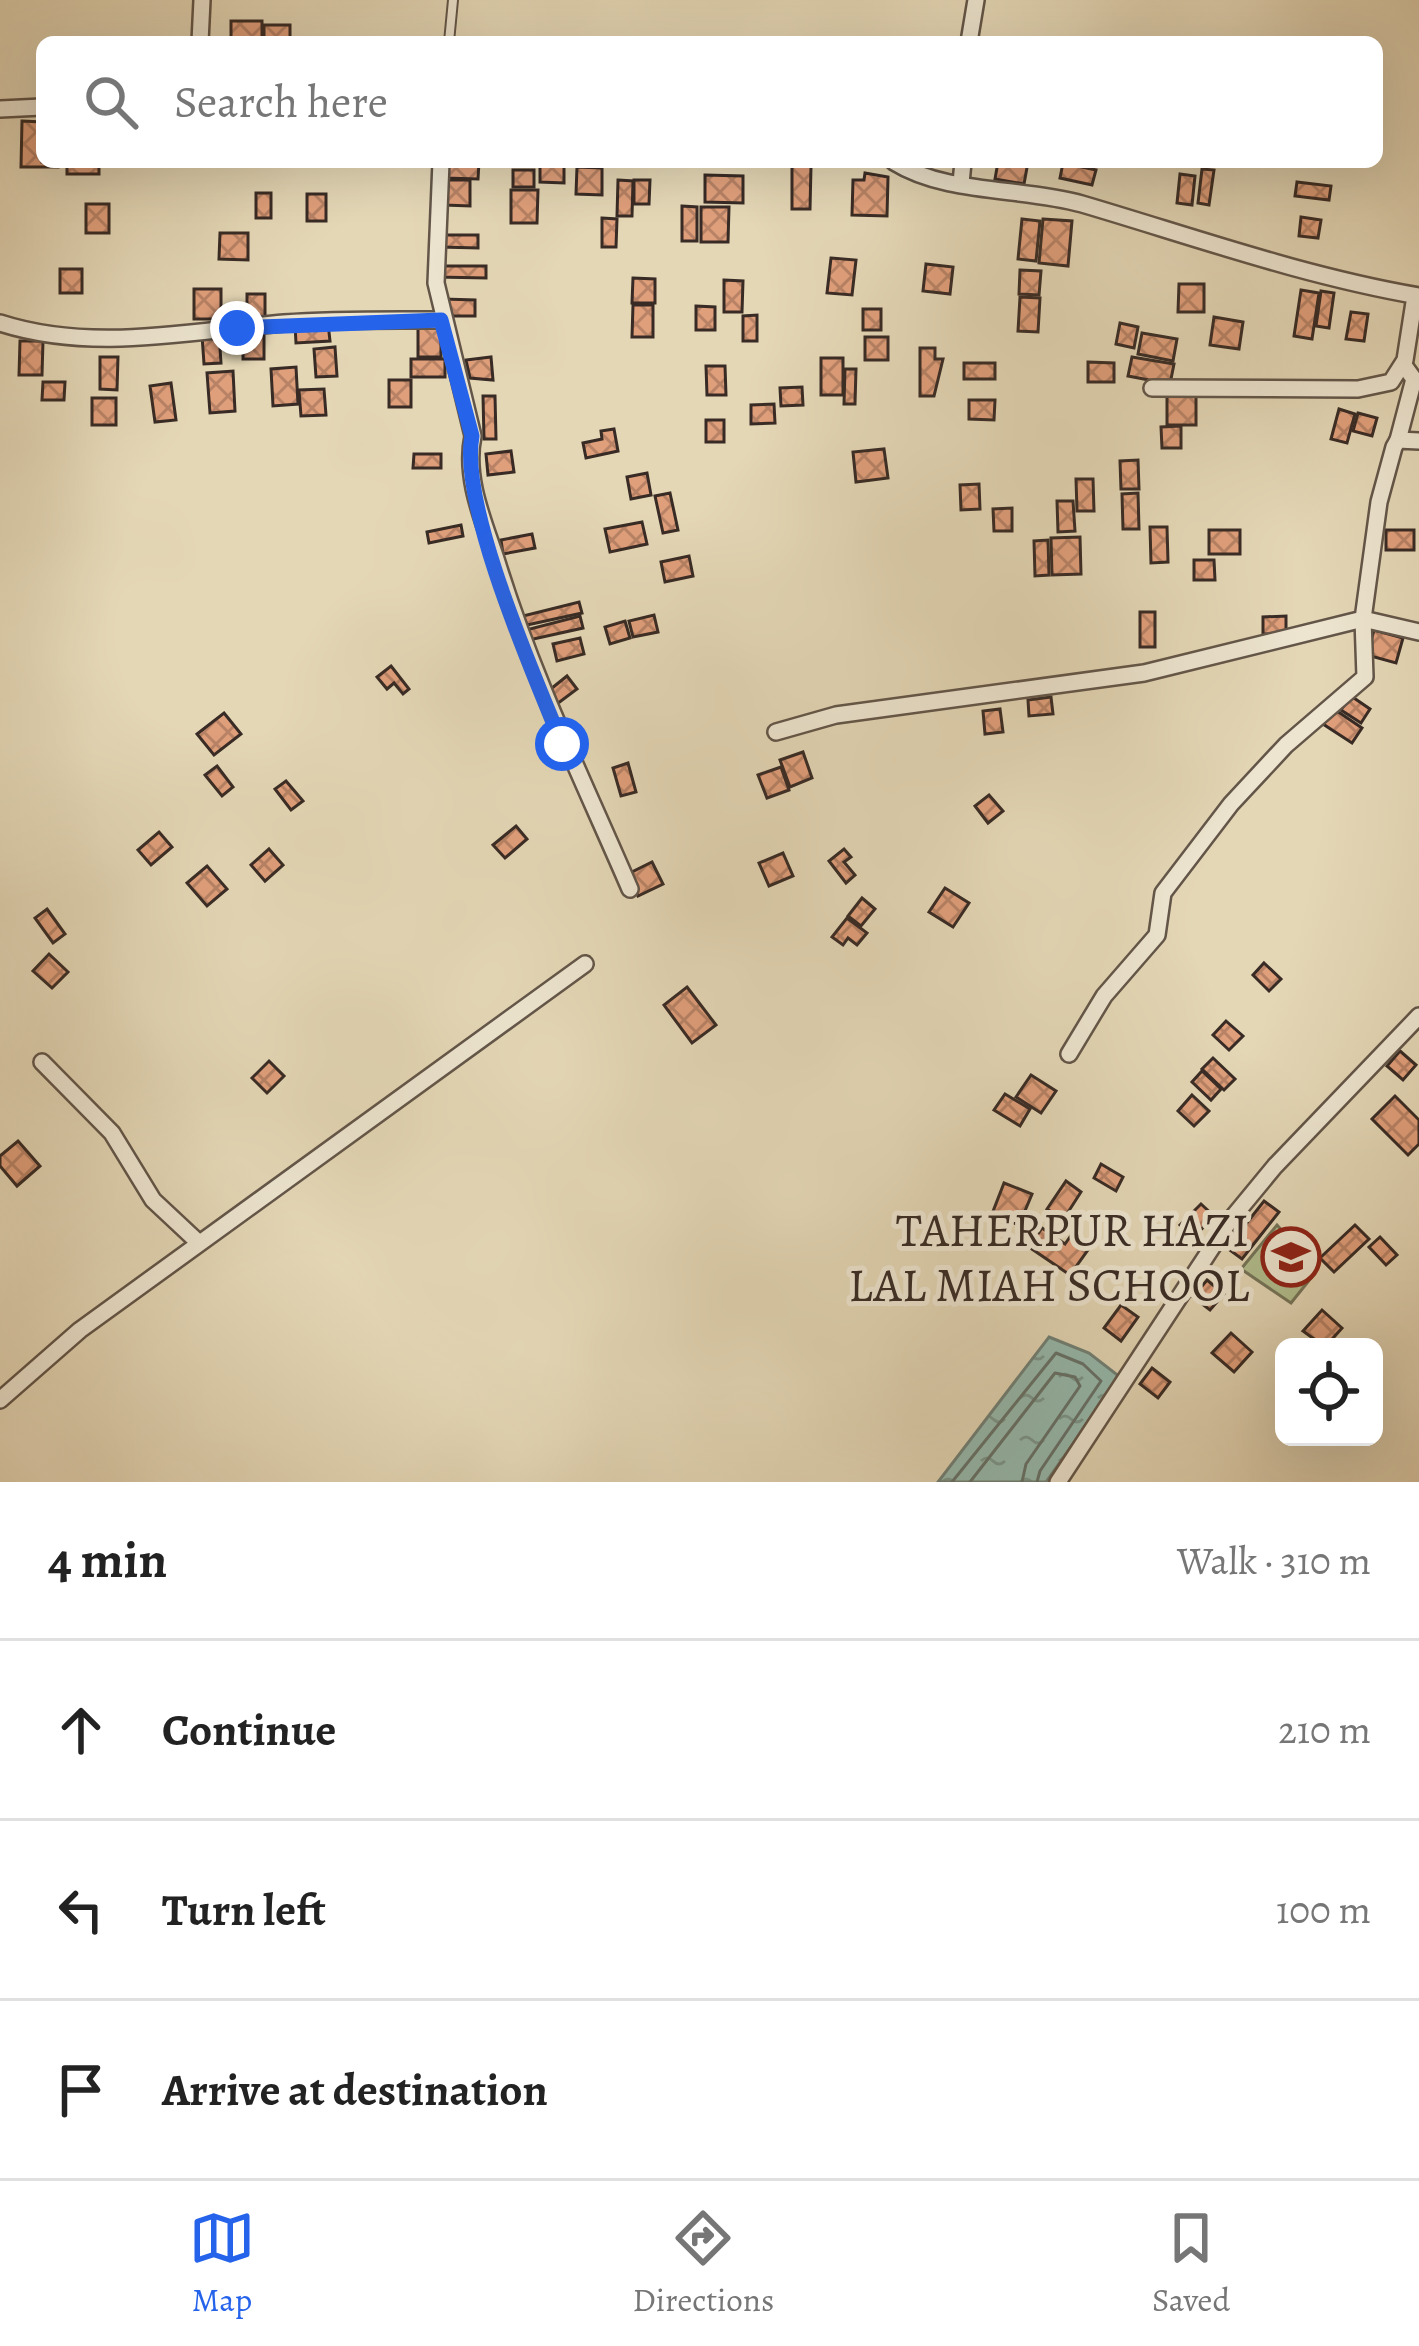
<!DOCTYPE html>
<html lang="en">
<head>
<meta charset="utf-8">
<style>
  :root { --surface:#fff; --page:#f2f2f2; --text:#222; --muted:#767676; --line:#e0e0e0; --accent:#2563eb }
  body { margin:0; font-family:Alegreya,serif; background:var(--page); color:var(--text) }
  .controls { position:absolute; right:36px; bottom:36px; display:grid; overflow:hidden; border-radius:18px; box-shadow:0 12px 48px #0002 }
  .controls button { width:108px; height:108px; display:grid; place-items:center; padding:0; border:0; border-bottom:3px solid var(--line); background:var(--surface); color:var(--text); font:60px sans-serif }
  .stop { position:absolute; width:36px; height:36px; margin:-27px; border:9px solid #2563eb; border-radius:50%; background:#fff }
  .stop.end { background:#2563eb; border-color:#fff; box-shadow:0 3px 12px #0008 }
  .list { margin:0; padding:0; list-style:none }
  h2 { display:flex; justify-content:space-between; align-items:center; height:156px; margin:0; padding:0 48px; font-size:51px }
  h2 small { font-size:39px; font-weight:400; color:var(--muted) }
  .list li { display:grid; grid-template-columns:78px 1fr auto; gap:36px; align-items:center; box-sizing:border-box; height:180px; padding:0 48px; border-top:3px solid var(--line) }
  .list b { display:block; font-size:45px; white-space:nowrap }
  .list em { font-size:39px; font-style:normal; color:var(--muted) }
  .icon { flex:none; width:66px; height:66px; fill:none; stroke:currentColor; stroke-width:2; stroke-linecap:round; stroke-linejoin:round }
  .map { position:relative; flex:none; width:1419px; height:1482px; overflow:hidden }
  .search { position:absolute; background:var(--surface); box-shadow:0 12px 48px #0002; left:36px; right:36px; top:36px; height:132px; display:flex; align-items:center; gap:30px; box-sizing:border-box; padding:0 42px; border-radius:18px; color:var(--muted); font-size:45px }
  .sheet { height:696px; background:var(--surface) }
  nav { display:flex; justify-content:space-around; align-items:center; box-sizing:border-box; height:168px; border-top:3px solid var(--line); background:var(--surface); font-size:33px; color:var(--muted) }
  nav a { display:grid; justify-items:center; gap:6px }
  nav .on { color:var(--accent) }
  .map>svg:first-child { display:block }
  .grass { fill:url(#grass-tufts); stroke:#75755a; stroke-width:3 }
  .water { fill:url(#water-ripples); stroke:#708177; stroke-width:3 }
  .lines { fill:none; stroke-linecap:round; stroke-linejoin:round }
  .shore { stroke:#66726a; stroke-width:3 }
  .building { fill:url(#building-cross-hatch); stroke:#382b25; stroke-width:3 }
  .service-casing { stroke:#635649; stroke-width:12 }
  .minor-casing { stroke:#635649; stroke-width:20 }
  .service { stroke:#ede5d0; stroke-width:8 }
  .minor { stroke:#ede5d0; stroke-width:15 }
  .route { stroke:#2563eb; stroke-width:15 }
  .labels { text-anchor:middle; stroke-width:10; stroke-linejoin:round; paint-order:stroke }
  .poi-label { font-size:48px; fill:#382b25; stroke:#ede5d0; text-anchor:end }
</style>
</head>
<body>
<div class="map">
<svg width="1419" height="1482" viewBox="0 0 1419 1482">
  <defs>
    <pattern id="grass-tufts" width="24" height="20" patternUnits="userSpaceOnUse" patternTransform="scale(3)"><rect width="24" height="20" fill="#b2bf8f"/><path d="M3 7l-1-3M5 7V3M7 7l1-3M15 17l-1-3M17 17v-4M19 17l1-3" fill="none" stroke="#929b75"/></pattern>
    <pattern id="water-ripples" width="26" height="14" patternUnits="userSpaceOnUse" patternTransform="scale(3)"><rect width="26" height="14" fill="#95baae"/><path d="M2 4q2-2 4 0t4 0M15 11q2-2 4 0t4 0" fill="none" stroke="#7b978d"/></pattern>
    <pattern id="building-cross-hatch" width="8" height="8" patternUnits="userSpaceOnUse" patternTransform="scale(3)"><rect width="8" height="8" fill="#e09f7b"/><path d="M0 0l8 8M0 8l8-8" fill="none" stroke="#b78265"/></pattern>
  </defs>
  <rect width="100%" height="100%" fill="#e4d7b6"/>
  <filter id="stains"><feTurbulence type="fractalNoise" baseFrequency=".00167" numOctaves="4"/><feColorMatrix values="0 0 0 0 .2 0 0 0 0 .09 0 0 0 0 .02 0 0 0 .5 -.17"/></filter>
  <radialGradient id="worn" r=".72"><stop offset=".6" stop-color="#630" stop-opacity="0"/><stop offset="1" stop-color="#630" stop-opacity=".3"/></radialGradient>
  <path class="grass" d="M1277,1225L1307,1259L1311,1278L1291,1303L1241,1269Z"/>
  <path class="water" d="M1049,1337L1089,1353L1120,1377L1046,1482H938Z"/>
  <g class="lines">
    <g class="shore">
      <path d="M952,1482L1056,1353L1083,1364L1101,1381L1040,1471L1037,1482"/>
      <path d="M970,1482L1055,1373L1075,1377L1080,1386L1026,1464L1022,1482"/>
    </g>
  </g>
  <g class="building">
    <rect x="231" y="21" width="31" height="21"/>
    <rect x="264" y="25" width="26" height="17"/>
    <path d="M22,121L42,122V162H58V167H21Z"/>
    <rect x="67" y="162" width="32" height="12"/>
    <path d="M445,162H479L478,179L444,178Z"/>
    <path d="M540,162H564V183L540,182Z"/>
    <path d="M998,162H1028L1024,184L995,179Z"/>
    <path d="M1063,163L1096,170L1092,185L1060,178Z"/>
    <path d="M792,166H811L810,209H792Z"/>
    <path d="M577,167L602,168V195L576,194Z"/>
    <path d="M1202,169L1214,170L1209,205L1198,203Z"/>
    <rect x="513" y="170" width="21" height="17"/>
    <path d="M865,173L888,177L887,216L852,215L853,180H864Z"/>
    <path d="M1180,174L1195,176L1192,205L1177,203Z"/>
    <path d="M705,175L743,176V203L705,202Z"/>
    <path d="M445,180H470V206L445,205Z"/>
    <path d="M618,180L633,181L632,216H617Z"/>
    <path d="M634,180H650L649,204H634Z"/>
    <path d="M1297,182L1331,186L1329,200L1295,196Z"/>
    <path d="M511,190H538L537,223H511Z"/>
    <rect x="256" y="193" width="15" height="25"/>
    <rect x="307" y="194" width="19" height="27"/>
    <rect x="86" y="204" width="23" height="29"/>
    <path d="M682,206L697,207V241H682Z"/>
    <path d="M701,207H729L728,242H701Z"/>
    <path d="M1301,217L1321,220L1318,238L1299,236Z"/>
    <path d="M602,218L617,219L616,247H602Z"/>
    <path d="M1022,219L1040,221L1036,261L1018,259Z"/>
    <path d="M1043,219L1072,221L1068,266L1039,263Z"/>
    <path d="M220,233H248V260L219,259Z"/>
    <path d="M441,235H478V248L440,247Z"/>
    <path d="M831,258L856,260L852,295L827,293Z"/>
    <path d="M926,264L953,267L950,294L923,291Z"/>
    <path d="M437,266H486V278L437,277Z"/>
    <rect x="60" y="269" width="22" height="24"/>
    <path d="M1020,270L1041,271L1039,295L1019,294Z"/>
    <path d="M633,278L655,279V303H632Z"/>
    <path d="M724,280L743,281L742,312H724Z"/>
    <path d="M1179,284H1204V312H1178Z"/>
    <rect x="194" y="289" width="27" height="30"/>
    <path d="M1301,290L1319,293L1312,339L1294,336Z"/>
    <path d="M1321,291L1334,293L1329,328L1316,326Z"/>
    <rect x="247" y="294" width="18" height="28"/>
    <path d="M1020,297L1040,298L1038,332L1018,331Z"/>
    <path d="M443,299L475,300V316H443Z"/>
    <path d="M633,305H653V337H632Z"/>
    <path d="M696,306L715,307V330H696Z"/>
    <rect x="863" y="309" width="18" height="21"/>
    <path d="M1351,312L1368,314L1364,341L1346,339Z"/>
    <path d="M757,315V341H743V316Z"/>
    <path d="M1214,317L1243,322L1239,349L1210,345Z"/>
    <path d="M328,323L330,341L296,343L295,325Z"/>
    <path d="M1120,323L1138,327L1134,348L1116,344Z"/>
    <rect x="418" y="326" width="23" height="31"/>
    <path d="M219,333L221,363L204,364L202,335Z"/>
    <rect x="243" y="333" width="21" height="26"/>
    <path d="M1142,333L1177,339L1173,361L1138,354Z"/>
    <rect x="865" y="337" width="23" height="23"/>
    <path d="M20,341H43L42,375H19Z"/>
    <path d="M335,347L337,376L316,377L314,349Z"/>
    <path d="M920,348H935V359H943L934,396H920Z"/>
    <path d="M100,357H118L117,390L100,389Z"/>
    <path d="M491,357L493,380L470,378L466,360Z"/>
    <path d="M1132,357L1174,364L1170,384L1128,376Z"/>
    <rect x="821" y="358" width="22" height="37"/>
    <rect x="411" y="359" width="34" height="18"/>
    <path d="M1088,362L1114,363V382H1088Z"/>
    <rect x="964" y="363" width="31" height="16"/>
    <path d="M706,366H725L726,395H707Z"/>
    <path d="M296,367L298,404L273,406L271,369Z"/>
    <path d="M845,369H856L855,404H844Z"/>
    <path d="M233,371L235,411L210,413L207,373Z"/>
    <rect x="389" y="380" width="22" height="27"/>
    <path d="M43,382H65L64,400H42Z"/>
    <path d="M171,383L176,420L155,422L150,386Z"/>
    <path d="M802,387L803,405L781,406L780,388Z"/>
    <path d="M324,389L326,415L301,416L299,390Z"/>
    <path d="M483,396H495L496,439H484Z"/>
    <rect x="1167" y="396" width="29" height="29"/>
    <rect x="92" y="398" width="24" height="27"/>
    <path d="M969,400H995L994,420L969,419Z"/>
    <path d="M774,404L775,423L751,424V405Z"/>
    <path d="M1339,409L1355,414L1347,443L1331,439Z"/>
    <path d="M1358,413L1377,418L1372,436L1353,431Z"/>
    <rect x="706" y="420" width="18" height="22"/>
    <path d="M1181,426V448H1162L1161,427Z"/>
    <path d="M614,429L618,451L586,458L583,443L602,439L601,431Z"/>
    <path d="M884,449L888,478L856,482L853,452Z"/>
    <path d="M511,451L514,472L488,475L486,454Z"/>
    <path d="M414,454H441V468H413Z"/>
    <path d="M1138,460L1139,489H1121L1120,461Z"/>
    <path d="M647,473L651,495L631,499L627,477Z"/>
    <path d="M1076,479H1093L1094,511H1077Z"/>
    <path d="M979,484L980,509L961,510L960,485Z"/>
    <path d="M670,493L678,530L663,533L655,496Z"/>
    <path d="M1138,493L1139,529H1123L1122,494Z"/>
    <path d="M1057,501H1073L1075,531L1058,532Z"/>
    <path d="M1012,508V531H994L993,509Z"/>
    <path d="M642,522L647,544L610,552L605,529Z"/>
    <path d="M461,525L463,536L429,543L427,532Z"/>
    <path d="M1150,527H1167L1168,562L1151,563Z"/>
    <rect x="1209" y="530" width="31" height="24"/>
    <rect x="1386" y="530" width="28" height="20"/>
    <path d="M532,534L535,548L503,554L501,540Z"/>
    <path d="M1080,537L1081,574L1052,575L1051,538Z"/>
    <path d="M1048,540L1049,575L1035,576L1034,541Z"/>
    <path d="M689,556L693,576L665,582L661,562Z"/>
    <path d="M1194,560H1214L1215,580H1194Z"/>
    <path d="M579,602L582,613L527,625L523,616Z"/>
    <rect x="1140" y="612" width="15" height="35"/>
    <path d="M654,615L658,632L633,637L629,621Z"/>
    <path d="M580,616L583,628L529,640L526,630Z"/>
    <path d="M1286,616V634H1263V617Z"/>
    <path d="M625,621L630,638L610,644L605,627Z"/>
    <path d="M1374,630L1403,638L1396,663L1367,655Z"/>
    <path d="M580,638L584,654L557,661L553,644Z"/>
    <path d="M391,666L409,689L403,694L394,683L387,689L377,677Z"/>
    <path d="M567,676L577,689L557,704L547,692Z"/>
    <path d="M1351,696L1370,709L1361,723L1341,710Z"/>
    <path d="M1051,697L1053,714L1029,716L1028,700Z"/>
    <path d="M1000,709L1003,732L985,734L983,711Z"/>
    <path d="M1334,709L1362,728L1352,743L1323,724Z"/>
    <path d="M224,713L241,734L214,755L197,734Z"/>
    <path d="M803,752L812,778L790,787L780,760Z"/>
    <path d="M628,763L636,792L621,796L613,768Z"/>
    <path d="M217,766L233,787L222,796L205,775Z"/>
    <path d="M781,767L789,790L767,798L758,775Z"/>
    <path d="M286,781L303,801L291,810L275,789Z"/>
    <path d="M989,795L1003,811L988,823L975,806Z"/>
    <path d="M516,826L527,839L505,858L493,845Z"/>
    <path d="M159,832L172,847L151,865L138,850Z"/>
    <path d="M269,849L283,865L265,881L251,865Z"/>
    <path d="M844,849L851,857L844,862L855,875L846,883L829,861Z"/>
    <path d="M783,853L793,876L769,886L759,863Z"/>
    <path d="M652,862L663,884L638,896L628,874Z"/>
    <path d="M207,866L227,889L207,906L187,883Z"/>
    <path d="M945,888L969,903L953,927L929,912Z"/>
    <path d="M862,898L875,909L861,926L848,916Z"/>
    <path d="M47,909L65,934L53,943L35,918Z"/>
    <path d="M847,918L867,933L857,945L848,938L843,945L832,937Z"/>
    <path d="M49,954L68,972L52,988L33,971Z"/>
    <path d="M1264,963L1281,979L1269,991L1253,975Z"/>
    <path d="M687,987L716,1025L692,1043L664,1005Z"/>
    <path d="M1226,1021L1243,1036L1229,1050L1213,1035Z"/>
    <path d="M1400,1051L1416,1065L1403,1080L1387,1066Z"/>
    <path d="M1213,1058L1235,1079L1224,1090L1202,1069Z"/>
    <path d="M269,1061L284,1076L267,1093L252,1078Z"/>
    <path d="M1202,1071L1221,1089L1211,1100L1192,1082Z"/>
    <path d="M1031,1075L1056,1091L1041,1113L1016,1097Z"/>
    <path d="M1005,1094L1030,1109L1020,1126L994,1110Z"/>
    <path d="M1192,1095L1209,1111L1194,1126L1178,1111Z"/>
    <path d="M1395,1096L1419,1120V1144L1408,1155L1372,1119Z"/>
    <path d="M18,1141L40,1166L17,1186L0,1166V1156Z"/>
    <path d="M1101,1164L1123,1177L1116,1191L1094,1178Z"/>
    <path d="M1066,1181L1081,1192L1063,1220L1047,1209Z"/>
    <path d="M1004,1183L1032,1194L1019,1225L992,1214Z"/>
    <path d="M1264,1201L1279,1212L1242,1259L1227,1248Z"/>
    <path d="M1201,1204L1214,1216L1193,1238L1180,1225Z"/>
    <path d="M1355,1225L1369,1239L1334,1272L1320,1258Z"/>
    <path d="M1042,1228L1065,1244L1072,1234L1090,1247L1070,1275L1029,1247Z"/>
    <path d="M1380,1237L1397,1255L1386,1265L1369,1247Z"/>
    <path d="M1207,1280L1224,1294L1210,1310L1193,1297Z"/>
    <path d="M1121,1305L1138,1317L1121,1341L1104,1328Z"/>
    <path d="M1322,1310L1342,1328L1325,1347L1303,1331Z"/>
    <path d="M1231,1333L1252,1352L1234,1372L1212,1353Z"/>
    <path d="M1152,1368L1170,1382L1158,1398L1140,1384Z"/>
  </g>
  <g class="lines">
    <g class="service-casing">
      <path id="service" d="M449,42L453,0"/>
    </g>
    <g class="minor-casing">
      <g id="minor">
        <path d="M200,42L202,0"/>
        <path d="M969,42L976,0"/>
        <path d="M0,109L42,107"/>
        <path d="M441,162L436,283L473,436C464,479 484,522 497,562C532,676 583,780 630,889"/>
        <path d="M894,162C947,195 1023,187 1082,204C1194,237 1303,276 1419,296"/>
        <path d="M961,183L963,162"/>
        <path d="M0,323C93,353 189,331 284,323C336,319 389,320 441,320"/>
        <path d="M1152,388L1358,389L1391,382L1405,360L1415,296"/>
        <path d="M1398,440L1414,379L1403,364"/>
        <path d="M776,732L836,715L1144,673L1363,619L1379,502L1394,447L1398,440L1419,441"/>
        <path d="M1069,1054L1104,996L1157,935L1163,893L1231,804L1286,745L1365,677L1363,619L1419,632"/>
        <path d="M42,1062L112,1133L153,1200L199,1243"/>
        <path d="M0,1400L80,1330L585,964"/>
        <path d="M1058,1482L1228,1223L1275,1166L1419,1016"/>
      </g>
    </g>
    <use href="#service" class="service"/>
    <use href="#minor" class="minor"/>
  </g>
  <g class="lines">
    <path class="route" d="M237,328L441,320L472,436C459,505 534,675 562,744"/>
  </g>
  <defs>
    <g id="school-ring" transform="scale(3)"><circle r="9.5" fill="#ede5d0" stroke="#8f2418" stroke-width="1.5"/><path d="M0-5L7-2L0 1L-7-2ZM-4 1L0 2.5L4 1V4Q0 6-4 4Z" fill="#8f2418"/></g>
  </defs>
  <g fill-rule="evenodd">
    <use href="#school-ring" x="1291" y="1257"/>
  </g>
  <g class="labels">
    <g class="poi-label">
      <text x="1249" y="1246">TAHERPUR HAZI<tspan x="1249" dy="55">LAL MIAH SCHOOL</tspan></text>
    </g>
  </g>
  <rect width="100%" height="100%" filter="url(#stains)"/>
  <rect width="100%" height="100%" fill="url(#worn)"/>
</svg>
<div class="controls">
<button><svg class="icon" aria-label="locate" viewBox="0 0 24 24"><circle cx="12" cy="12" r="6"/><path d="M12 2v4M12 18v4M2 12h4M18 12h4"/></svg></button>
</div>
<div class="stop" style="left:562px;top:744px"></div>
<div class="stop end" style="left:237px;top:328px"></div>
<div class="search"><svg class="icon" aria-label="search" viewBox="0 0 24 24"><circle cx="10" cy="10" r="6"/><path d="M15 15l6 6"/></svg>Search here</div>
</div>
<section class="sheet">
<h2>4 min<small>Walk · 310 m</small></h2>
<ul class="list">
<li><svg class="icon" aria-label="ahead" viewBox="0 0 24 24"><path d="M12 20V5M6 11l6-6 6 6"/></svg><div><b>Continue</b></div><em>210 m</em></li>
<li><svg class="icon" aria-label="left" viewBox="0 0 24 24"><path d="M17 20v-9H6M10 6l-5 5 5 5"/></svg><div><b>Turn left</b></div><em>100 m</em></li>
<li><svg class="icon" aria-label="arrive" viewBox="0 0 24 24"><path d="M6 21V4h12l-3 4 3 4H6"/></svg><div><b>Arrive at destination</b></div></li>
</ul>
</section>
<nav>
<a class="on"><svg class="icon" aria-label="map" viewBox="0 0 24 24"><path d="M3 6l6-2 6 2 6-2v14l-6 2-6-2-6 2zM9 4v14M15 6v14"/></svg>Map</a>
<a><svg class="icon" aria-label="directions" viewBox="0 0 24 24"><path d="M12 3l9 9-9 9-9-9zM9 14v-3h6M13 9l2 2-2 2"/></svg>Directions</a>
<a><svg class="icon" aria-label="saved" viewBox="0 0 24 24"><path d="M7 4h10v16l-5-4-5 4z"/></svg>Saved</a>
</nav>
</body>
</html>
